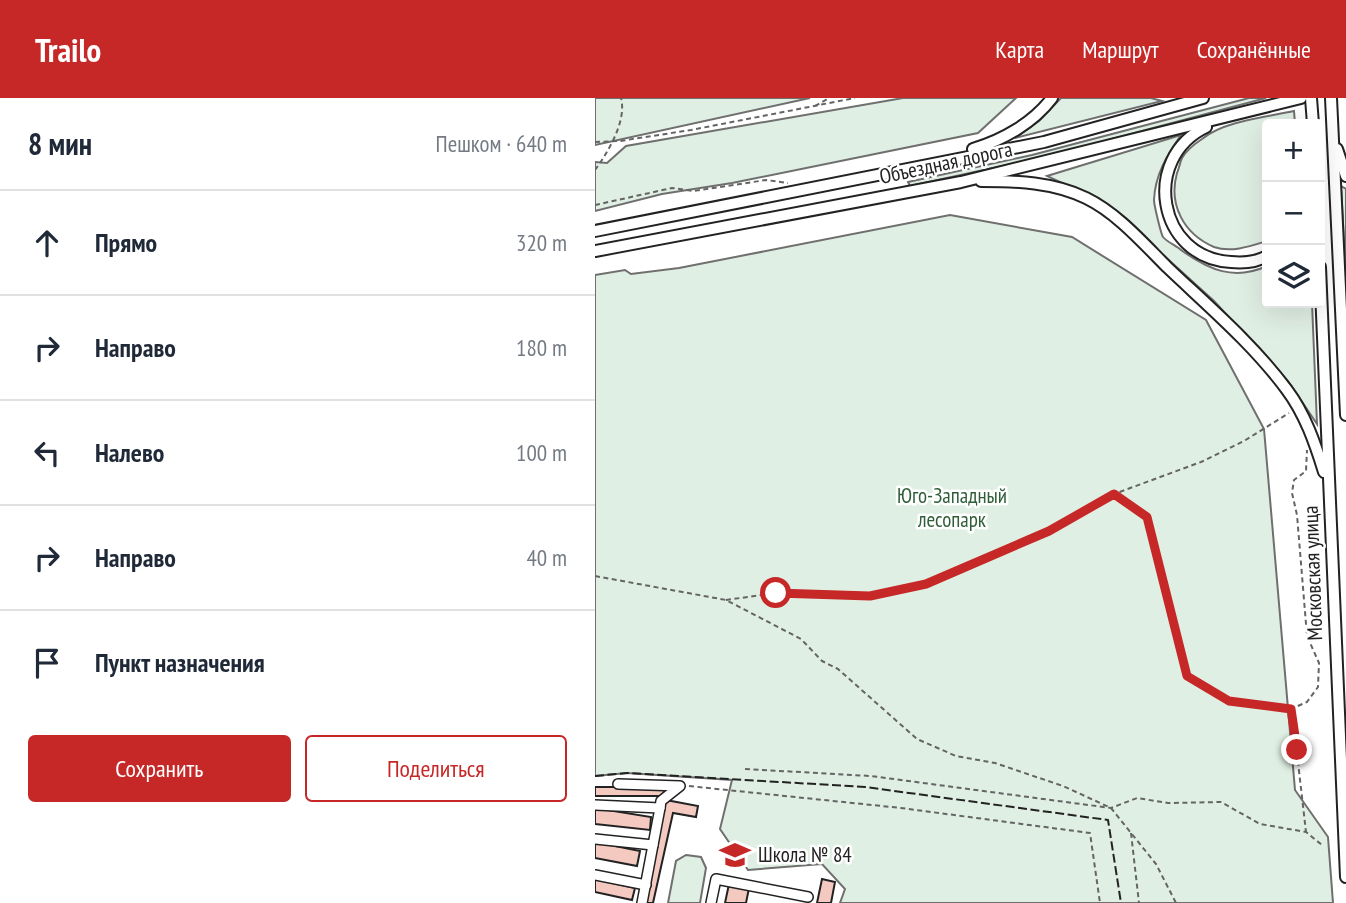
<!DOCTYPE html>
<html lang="ru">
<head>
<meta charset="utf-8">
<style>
  :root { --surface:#fff; --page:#f2f2f3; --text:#1f2937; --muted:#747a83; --line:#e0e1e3; --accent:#c62828 }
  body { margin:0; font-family:"PT Sans Narrow",sans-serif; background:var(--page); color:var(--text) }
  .controls { position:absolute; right:21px; top:21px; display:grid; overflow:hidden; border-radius:7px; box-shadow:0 7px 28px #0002 }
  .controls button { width:63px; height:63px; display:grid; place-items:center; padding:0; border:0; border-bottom:2px solid var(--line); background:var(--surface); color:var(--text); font:35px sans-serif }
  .stop { position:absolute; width:21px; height:21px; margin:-16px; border:5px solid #c62828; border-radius:50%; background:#fff }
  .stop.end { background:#c62828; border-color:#fff; box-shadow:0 2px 7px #0008 }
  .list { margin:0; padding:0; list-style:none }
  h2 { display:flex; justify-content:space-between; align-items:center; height:91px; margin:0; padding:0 28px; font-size:30px }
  h2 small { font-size:23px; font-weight:400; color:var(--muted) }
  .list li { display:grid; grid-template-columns:46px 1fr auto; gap:21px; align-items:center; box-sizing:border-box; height:105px; padding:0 28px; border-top:2px solid var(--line) }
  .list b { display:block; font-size:26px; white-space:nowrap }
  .list em { font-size:23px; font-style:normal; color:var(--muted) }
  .actions { display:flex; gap:14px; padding:21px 28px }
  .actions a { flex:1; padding:16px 0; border:2px solid var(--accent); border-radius:7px; text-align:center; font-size:24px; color:var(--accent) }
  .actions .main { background:var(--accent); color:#fff }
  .icon { flex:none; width:38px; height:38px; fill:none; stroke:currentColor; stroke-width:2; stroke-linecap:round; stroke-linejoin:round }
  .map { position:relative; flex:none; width:751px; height:805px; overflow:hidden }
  header { display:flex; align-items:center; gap:42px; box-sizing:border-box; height:98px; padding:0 35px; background:var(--accent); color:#fff }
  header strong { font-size:33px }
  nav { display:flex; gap:38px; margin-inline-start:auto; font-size:24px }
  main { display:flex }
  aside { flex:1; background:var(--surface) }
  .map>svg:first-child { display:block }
  .green { fill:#e0efe3; stroke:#6f6f6f; stroke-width:2 }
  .building { fill:#f3c9c0; stroke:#222; stroke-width:2 }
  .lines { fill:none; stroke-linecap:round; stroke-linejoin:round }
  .minor-casing { stroke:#222; stroke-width:12 }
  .major-casing { stroke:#222; stroke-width:14 }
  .path { stroke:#646464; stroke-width:2; stroke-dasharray:5 3.5; stroke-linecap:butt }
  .minor { stroke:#fff; stroke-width:9 }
  .major { stroke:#fff; stroke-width:10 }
  .fence { stroke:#222; stroke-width:2; stroke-dasharray:9 3.5; stroke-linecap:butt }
  .route { stroke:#c62828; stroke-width:9 }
  .labels { text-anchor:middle; stroke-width:5; stroke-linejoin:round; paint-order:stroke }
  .street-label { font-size:21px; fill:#222; stroke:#fff }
  .park-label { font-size:21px; fill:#2f5e38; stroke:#fff }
  .poi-label { font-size:21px; fill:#222; stroke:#fff; text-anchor:start }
</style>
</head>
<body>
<header>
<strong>Trailo</strong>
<nav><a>Карта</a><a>Маршрут</a><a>Сохранённые</a></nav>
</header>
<main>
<aside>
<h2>8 мин<small>Пешком · 640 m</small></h2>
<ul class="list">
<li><svg class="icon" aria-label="ahead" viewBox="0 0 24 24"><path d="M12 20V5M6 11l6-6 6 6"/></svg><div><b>Прямо</b></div><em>320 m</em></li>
<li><svg class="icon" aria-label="right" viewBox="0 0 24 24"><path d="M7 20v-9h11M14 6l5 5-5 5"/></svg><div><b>Направо</b></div><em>180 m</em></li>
<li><svg class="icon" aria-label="left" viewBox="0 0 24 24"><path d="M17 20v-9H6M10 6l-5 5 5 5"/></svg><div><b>Налево</b></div><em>100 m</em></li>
<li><svg class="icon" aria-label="right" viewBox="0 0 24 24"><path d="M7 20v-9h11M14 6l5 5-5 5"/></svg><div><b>Направо</b></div><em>40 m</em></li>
<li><svg class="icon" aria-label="arrive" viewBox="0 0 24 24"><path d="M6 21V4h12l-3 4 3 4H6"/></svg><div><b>Пункт назначения</b></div></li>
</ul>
<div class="actions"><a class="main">Сохранить</a><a>Поделиться</a></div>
</aside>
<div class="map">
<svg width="751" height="805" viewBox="0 0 751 805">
  <rect width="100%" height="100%" fill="#fff"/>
  <g class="green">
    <path d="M0,0H215L0,47Z"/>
    <path d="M308,0H421L383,35L137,85L67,96L0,113V64L12,65L31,48Z"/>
    <path d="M466,0H556L567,3L420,40L444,23Z"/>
    <path d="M654,0H671L449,59L315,88L313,84L437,57Z"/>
    <path d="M699,13L700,26H672V143C656,148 636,155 619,149C589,136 573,107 582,75C584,71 585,64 587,60C591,53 601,45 607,41C629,23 672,19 699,13Z"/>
    <path d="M586,37C572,57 560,77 559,102C559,107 566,136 568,139C572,144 582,148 586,152C614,172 639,183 672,168V205H717L722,326L693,283L619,203L534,126L495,98L452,78Z"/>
    <path d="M746,88L751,91V179Z"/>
    <path d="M355,117L477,139L611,222L669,331L700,692L733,739L738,805H245L250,791L227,766L153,772L125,731L137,682L32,675L0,678V177L30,172L36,176L84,170Z"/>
    <path d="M91,757L106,759L111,770L105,805H73L81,763Z"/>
  </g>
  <g class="building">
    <path d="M0,689H70L69,698H0Z"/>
    <path d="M71,702L103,708L101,719L78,715L58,805H50Z"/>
    <path d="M0,710L56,719L55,732L0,726Z"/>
    <path d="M0,744L45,753L42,768L0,760Z"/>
    <path d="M0,781L40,790L37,802L0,794Z"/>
    <path d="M227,781L240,784L236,805H222Z"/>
    <path d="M134,786L154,790L151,805H130Z"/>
  </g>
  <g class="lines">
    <g class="minor-casing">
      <g id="minor">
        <path d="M0,707L65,710L66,703L85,688L23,686"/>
        <path d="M0,741L58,747"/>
        <path d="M0,777L51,787"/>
        <path d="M47,805L65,710"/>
        <path d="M116,805L121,781L213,799"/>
      </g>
    </g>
    <g class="major-casing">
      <g id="major">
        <path d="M716,0L718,26"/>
        <path d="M736,0L751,317"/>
        <path d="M611,29C546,60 562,160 636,164C647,165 662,164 672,158"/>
        <path d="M378,51C408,42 438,25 457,0"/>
        <path d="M742,51L751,78"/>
        <path d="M386,83C422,83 458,84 491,100C522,115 548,145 572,169C613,208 658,246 692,292C710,316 720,345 729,374"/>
        <path d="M0,133L449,44L608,0"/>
        <path d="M0,153L366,84L706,0"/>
        <path d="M725,169L751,779"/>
      </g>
    </g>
    <g class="path">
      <path d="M220,8L234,0"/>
      <path d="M0,44L25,43L96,32L260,0"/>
      <path d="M0,72C13,54 32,23 26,0"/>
      <path d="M0,107L77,90L99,93L171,82L193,85"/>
      <path d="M519,396L552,419L592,578L634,603L696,611L712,604L723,589L724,565L712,538L702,417L697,395L699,382L711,373L712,352"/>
      <path d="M0,478L131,502L206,541L227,563L243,571L322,641L361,658L400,665L468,688L516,710L561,766L581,805"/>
      <path d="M131,502L181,495L276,498L331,486L454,433L519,396L606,364L649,343L694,315"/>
      <path d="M697,612L711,734"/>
      <path d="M150,671L276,678L516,710L542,700L573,705L626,704L665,726L711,734L727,747"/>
      <path d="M94,688L306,710L495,735L505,805"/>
      <path d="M536,735L544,805"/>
    </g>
    <use href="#minor" class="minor"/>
    <use href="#major" class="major"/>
    <path class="fence" d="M0,678L32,675L270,689L513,722L526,805"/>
  </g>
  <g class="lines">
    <path class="route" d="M181,495L275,498L331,486L454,433L519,396L552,419L592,578L634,603L696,611L702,652"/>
  </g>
  <defs>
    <g id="school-bare" transform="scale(2.415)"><path d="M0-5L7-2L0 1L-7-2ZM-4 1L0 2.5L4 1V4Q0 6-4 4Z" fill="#c62828" stroke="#fff" stroke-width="2.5" paint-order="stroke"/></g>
  </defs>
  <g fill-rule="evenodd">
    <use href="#school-bare" x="140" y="757"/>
  </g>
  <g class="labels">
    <g class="street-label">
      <text transform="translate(351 65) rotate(-12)" y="7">Объездная дорога</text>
      <text transform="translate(718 475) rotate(-92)" y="7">Московская улица</text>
    </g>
    <g class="park-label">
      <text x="357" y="405">Юго-Западный<tspan x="357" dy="24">лесопарк</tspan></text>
    </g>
    <g class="poi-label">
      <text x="163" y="764">Школа № 84</text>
    </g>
  </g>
</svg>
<div class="controls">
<button>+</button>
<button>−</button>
<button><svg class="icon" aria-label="layers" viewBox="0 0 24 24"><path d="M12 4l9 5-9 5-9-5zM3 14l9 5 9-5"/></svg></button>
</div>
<div class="stop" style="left:181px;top:495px"></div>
<div class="stop end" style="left:702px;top:652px"></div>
</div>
</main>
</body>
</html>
